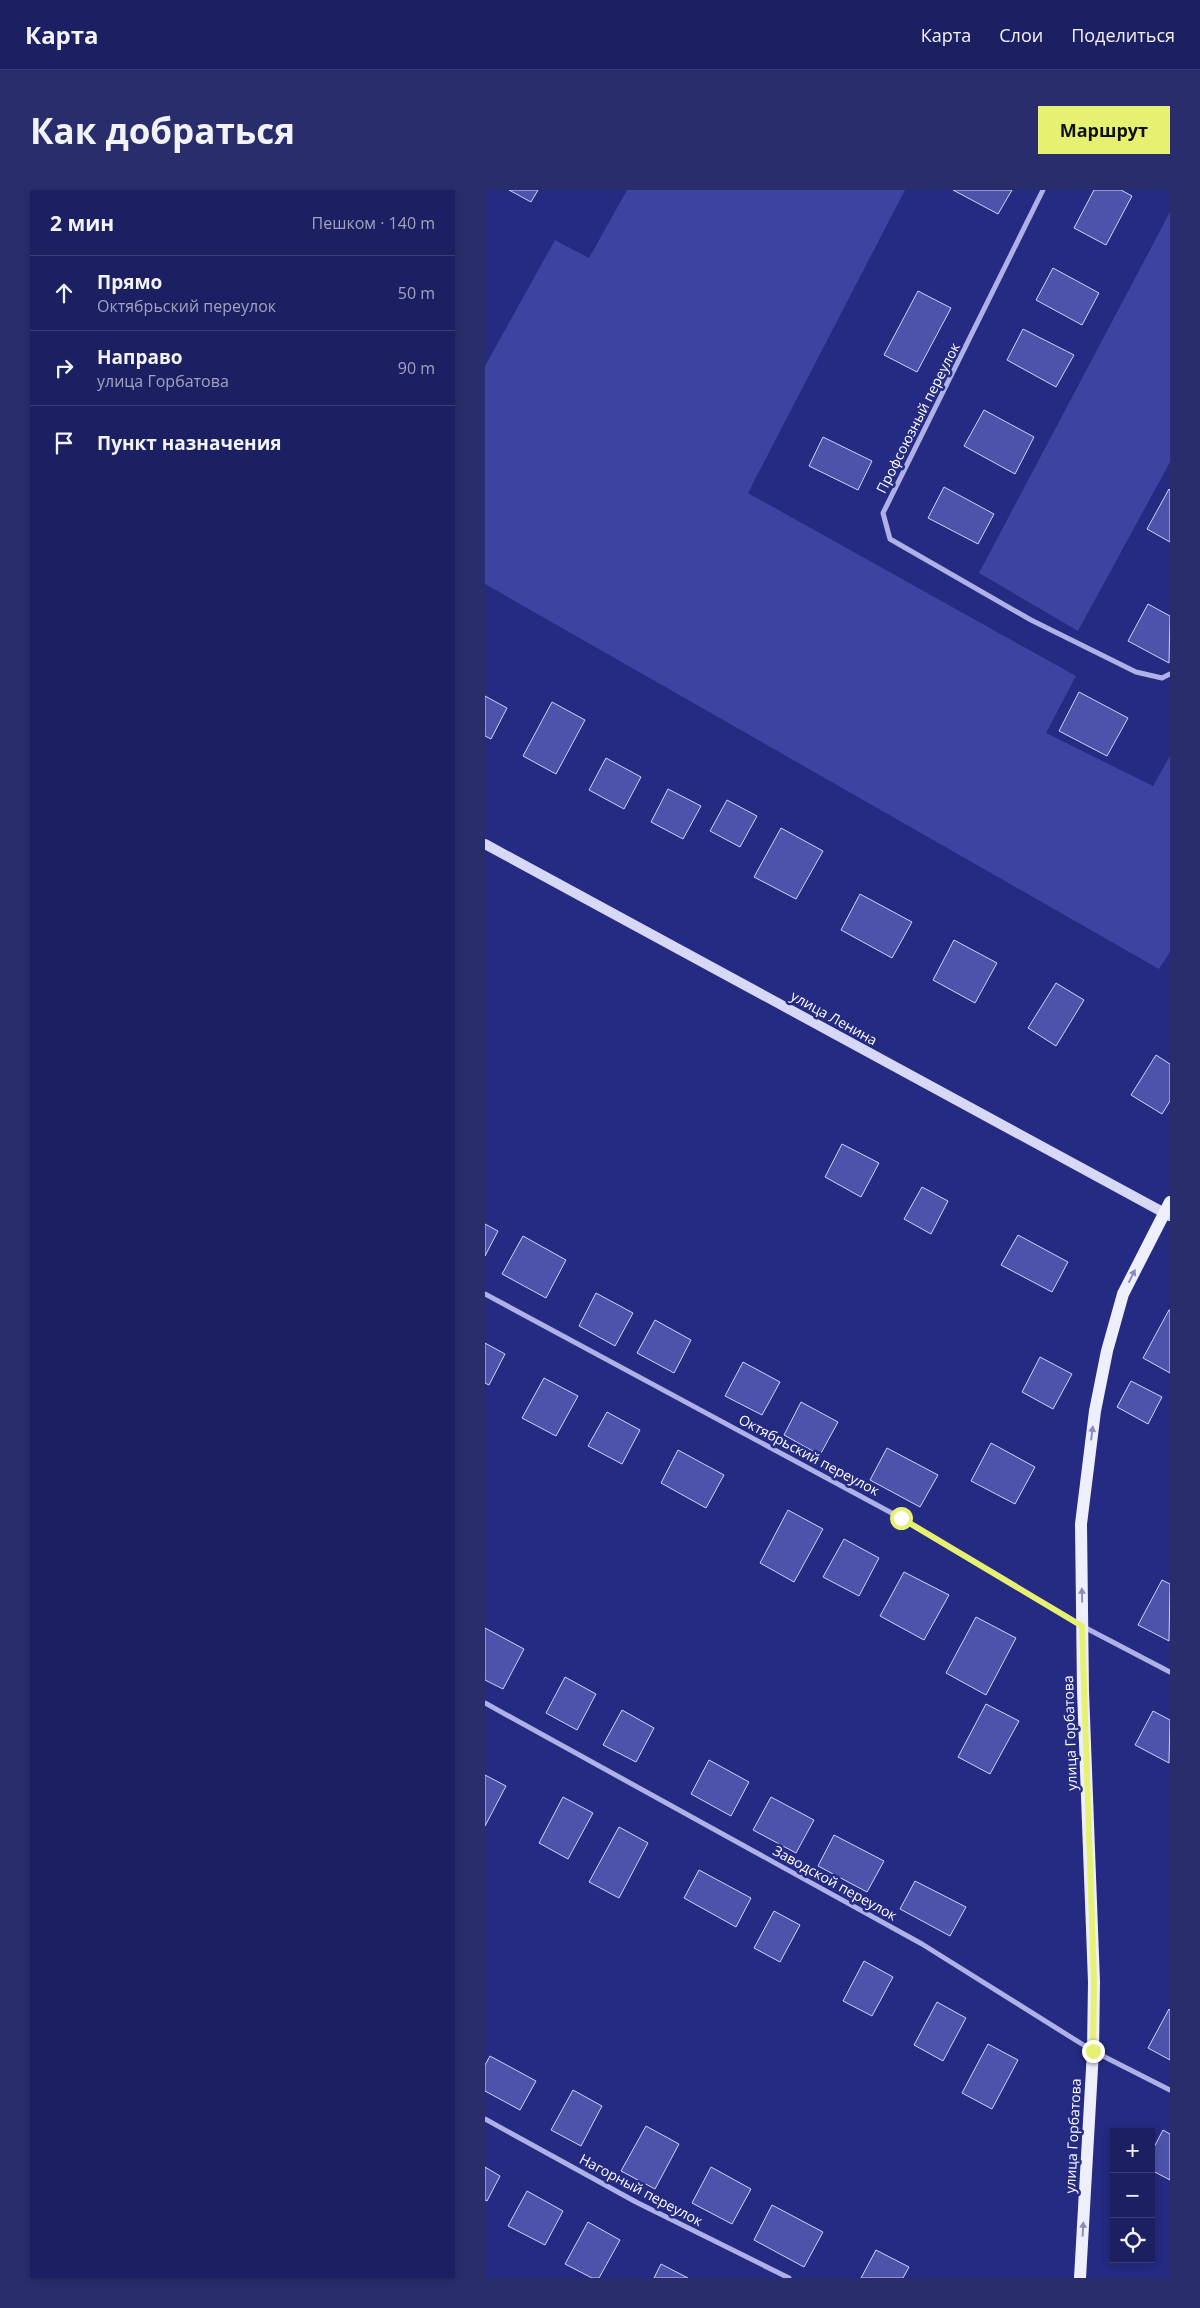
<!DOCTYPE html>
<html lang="ru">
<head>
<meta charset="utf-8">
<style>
  :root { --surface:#1c2062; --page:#292d6b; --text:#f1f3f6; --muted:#a0a3be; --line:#3a3e77; --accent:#e6f171 }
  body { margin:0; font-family:"Open Sans",sans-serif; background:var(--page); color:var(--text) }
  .controls { position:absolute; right:15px; bottom:15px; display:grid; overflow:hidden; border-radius:0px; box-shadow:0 2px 8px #0003 }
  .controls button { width:45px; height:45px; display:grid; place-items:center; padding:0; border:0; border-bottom:1px solid var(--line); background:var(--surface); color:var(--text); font:25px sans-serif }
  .stop { position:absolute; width:15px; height:15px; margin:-11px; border:4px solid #e6f171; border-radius:50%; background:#fff }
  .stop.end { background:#e6f171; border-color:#fff; box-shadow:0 1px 5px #0008 }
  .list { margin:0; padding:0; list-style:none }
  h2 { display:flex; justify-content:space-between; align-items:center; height:65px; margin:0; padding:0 20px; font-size:21px }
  h2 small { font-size:16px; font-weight:400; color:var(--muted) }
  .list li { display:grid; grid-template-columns:32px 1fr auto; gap:15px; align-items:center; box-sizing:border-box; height:75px; padding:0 20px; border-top:1px solid var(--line) }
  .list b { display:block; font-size:19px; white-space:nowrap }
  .list p { margin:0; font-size:16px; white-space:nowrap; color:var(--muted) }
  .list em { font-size:16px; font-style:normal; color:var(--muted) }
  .icon { flex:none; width:28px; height:28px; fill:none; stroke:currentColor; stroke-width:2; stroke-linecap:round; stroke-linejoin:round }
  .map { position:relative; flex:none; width:685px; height:2088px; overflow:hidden; border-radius:0px }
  header { display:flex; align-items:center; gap:30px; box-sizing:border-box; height:70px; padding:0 25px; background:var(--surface); border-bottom:1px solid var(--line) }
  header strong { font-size:24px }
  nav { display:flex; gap:28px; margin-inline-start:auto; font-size:18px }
  .intro { display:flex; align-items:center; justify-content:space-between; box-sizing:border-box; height:120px; padding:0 30px }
  h1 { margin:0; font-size:35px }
  .button { padding:12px 22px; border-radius:0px; background:var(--accent); color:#111; font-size:18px; font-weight:700 }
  main { display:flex; gap:30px; padding:0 30px }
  aside { flex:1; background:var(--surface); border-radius:0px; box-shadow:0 2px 8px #0003 }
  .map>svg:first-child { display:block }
  .garden { fill:#3c43a1 }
  .building { fill:#4d53ab; stroke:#d0d3f6 }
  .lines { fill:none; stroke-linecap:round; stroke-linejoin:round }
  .minor { stroke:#adb1e7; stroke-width:5 }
  .secondary { stroke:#d7d8f6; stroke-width:10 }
  .primary { stroke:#eeeffd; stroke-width:12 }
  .oneway { fill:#8a8cc0 }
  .route { stroke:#e6f171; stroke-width:6 }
  .labels { text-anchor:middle; stroke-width:5; stroke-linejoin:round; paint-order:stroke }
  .street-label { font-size:14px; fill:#fff; stroke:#252a82 }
</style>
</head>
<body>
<header>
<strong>Карта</strong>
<nav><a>Карта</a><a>Слои</a><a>Поделиться</a></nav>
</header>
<div class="intro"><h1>Как добраться</h1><a class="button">Маршрут</a></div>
<main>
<aside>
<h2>2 мин<small>Пешком · 140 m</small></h2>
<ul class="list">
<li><svg class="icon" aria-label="ahead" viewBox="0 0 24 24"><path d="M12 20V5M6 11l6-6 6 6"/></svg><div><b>Прямо</b><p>Октябрьский переулок</p></div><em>50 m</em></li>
<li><svg class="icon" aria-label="right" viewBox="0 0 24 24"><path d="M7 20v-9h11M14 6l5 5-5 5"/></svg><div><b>Направо</b><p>улица Горбатова</p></div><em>90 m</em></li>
<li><svg class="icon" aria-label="arrive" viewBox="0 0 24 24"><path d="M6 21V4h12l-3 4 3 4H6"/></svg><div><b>Пункт назначения</b></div></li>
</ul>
</aside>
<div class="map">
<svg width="685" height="2088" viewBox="0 0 685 2088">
  <rect width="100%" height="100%" fill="#252a82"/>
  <g class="garden">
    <path d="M142,0H420L263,303L591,486L561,543L668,596L685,566V762L674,779L0,394V176L70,50L104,68Z"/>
    <path d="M685,22V272L593,441L494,383Z"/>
  </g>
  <g class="building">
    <path d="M24,0H53L46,12Z"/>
    <path d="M468,0H527L513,24Z"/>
    <path d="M609,0H636L647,6L621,55L589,38Z"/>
    <path d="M568,78L614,103L597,135L551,110Z"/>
    <path d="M433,101L466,118L432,182L399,165Z"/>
    <path d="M538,139L589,165L571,197L522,170Z"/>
    <path d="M499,220L549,247L530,284L479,256Z"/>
    <path d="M338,247L387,271L373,300L324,276Z"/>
    <path d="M459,297L509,324L493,354L443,328Z"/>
    <path d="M684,299L685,300V352L662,339Z"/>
    <path d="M663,414L685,426L684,473L643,451Z"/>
    <path d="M594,502L643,528L622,566L574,541Z"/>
    <path d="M0,506L22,518L6,549L0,546Z"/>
    <path d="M67,512L100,530L71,584L38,566Z"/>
    <path d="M121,568L156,587L139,619L104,600Z"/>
    <path d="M183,599L216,616L198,649L166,632Z"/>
    <path d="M242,610L272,626L255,657L225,641Z"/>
    <path d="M296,638L338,661L311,709L269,687Z"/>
    <path d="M375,704L427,732L407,768L356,740Z"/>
    <path d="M469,750L512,773L490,813L448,790Z"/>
    <path d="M571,793L599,810L571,856L543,838Z"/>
    <path d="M671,865L685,874V911L677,924L646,905Z"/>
    <path d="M357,954L394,973L376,1007L340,987Z"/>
    <path d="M437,997L463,1011L446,1044L419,1029Z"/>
    <path d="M0,1034L13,1041L0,1066Z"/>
    <path d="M533,1045L583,1072L567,1102L516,1075Z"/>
    <path d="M38,1046L81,1070L61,1108L17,1084Z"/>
    <path d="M111,1103L148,1123L130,1156L94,1136Z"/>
    <path d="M684,1120H685V1183L658,1168Z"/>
    <path d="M170,1130L206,1150L189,1183L152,1163Z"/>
    <path d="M0,1153L20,1164L4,1195L0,1193Z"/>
    <path d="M555,1167L587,1184L568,1219L537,1202Z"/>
    <path d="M258,1172L295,1192L277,1225L240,1206Z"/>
    <path d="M59,1188L93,1206L71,1246L37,1228Z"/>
    <path d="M646,1191L677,1207L663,1234L632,1217Z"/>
    <path d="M316,1212L353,1232L335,1265L299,1245Z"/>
    <path d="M122,1222L155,1240L137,1274L103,1256Z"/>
    <path d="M506,1253L550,1277L530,1314L486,1291Z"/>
    <path d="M402,1258L453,1285L435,1317L385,1290Z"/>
    <path d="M193,1260L239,1285L221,1318L176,1293Z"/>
    <path d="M303,1320L338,1339L309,1392L275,1373Z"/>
    <path d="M359,1349L394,1368L374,1406L338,1387Z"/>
    <path d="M419,1382L464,1405L439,1450L395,1426Z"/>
    <path d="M677,1390L685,1394L684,1451L653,1435Z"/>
    <path d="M491,1427L531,1448L501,1505L461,1483Z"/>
    <path d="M0,1438L39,1459L18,1499L0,1490Z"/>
    <path d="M80,1487L111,1504L92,1540L61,1523Z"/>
    <path d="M501,1514L534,1531L505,1584L473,1567Z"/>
    <path d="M137,1520L169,1538L151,1572L118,1555Z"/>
    <path d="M668,1521L685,1530L684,1573L650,1555Z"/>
    <path d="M224,1570L264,1592L246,1626L206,1604Z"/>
    <path d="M0,1585L21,1596L0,1636Z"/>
    <path d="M78,1607L108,1623L83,1669L54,1653Z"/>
    <path d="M286,1607L329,1630L311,1663L268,1640Z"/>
    <path d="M134,1637L163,1653L134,1708L104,1692Z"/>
    <path d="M349,1645L399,1671L382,1702L333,1676Z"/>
    <path d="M214,1680L266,1708L251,1737L199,1708Z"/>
    <path d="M430,1691L481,1717L465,1746L415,1719Z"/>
    <path d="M289,1721L315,1735L295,1772L269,1758Z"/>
    <path d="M379,1771L408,1787L387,1826L358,1811Z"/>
    <path d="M452,1812L481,1828L458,1871L429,1855Z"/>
    <path d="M684,1819L685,1820V1870L663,1858Z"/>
    <path d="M503,1854L533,1870L507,1919L477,1903Z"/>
    <path d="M5,1866L51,1891L35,1920L0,1901V1875Z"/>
    <path d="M88,1900L117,1916L96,1956L66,1940Z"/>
    <path d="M161,1936L194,1954L170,1999L136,1981Z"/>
    <path d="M678,1940L685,1944V1990L666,1980V1963Z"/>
    <path d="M0,1977L15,1986L2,2011L0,2010Z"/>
    <path d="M226,1977L266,1999L247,2034L207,2013Z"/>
    <path d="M42,2001L78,2021L60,2055L23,2036Z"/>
    <path d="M287,2015L338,2042L319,2077L269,2050Z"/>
    <path d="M103,2032L135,2050L114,2088H107L80,2074Z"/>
    <path d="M391,2060L424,2077L418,2088H376Z"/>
    <path d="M176,2074L203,2088H169Z"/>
  </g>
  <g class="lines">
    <g class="minor">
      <path d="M558,0L398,323L405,349L546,430L651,482L677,488L685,484"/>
      <path d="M0,1104L416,1328L597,1436L685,1482"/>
      <path d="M0,1513L437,1754L608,1861L685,1900"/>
      <path d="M0,1929L151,2012L304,2088"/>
    </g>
    <path class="secondary" d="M0,654L685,1026"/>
    <path class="primary" d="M595,2088L608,1861L609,1792L598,1501L596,1334L610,1221L622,1161L638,1104L685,1012"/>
  </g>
  <defs><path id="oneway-solid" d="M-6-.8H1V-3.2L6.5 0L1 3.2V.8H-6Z" transform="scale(1.25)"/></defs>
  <g class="oneway">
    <use href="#oneway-solid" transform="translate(647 1086) rotate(-64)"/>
    <use href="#oneway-solid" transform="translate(607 1243) rotate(-83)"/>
    <use href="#oneway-solid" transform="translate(597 1405) rotate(-91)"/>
    <use href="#oneway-solid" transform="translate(598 2039) rotate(-87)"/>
  </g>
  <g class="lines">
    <path class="route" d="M416,1328L597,1436L609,1792L608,1861"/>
  </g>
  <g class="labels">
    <g class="street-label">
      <text transform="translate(433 228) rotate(-63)" y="5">Профсоюзный переулок</text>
      <text transform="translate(349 828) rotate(29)" y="5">улица Ленина</text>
      <text transform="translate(324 1265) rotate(28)" y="5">Октябрьский переулок</text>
      <text transform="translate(585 1543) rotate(-92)" y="5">улица Горбатова</text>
      <text transform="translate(350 1693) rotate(29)" y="5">Заводской переулок</text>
      <text transform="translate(588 1946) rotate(-87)" y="5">улица Горбатова</text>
      <text transform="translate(156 2000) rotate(28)" y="5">Нагорный переулок</text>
    </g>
  </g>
</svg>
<div class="controls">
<button>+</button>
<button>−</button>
<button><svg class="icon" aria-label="locate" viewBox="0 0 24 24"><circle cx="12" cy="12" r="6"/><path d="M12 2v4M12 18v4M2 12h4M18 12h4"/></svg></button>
</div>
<div class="stop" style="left:416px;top:1328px"></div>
<div class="stop end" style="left:608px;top:1861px"></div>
</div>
</main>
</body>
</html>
